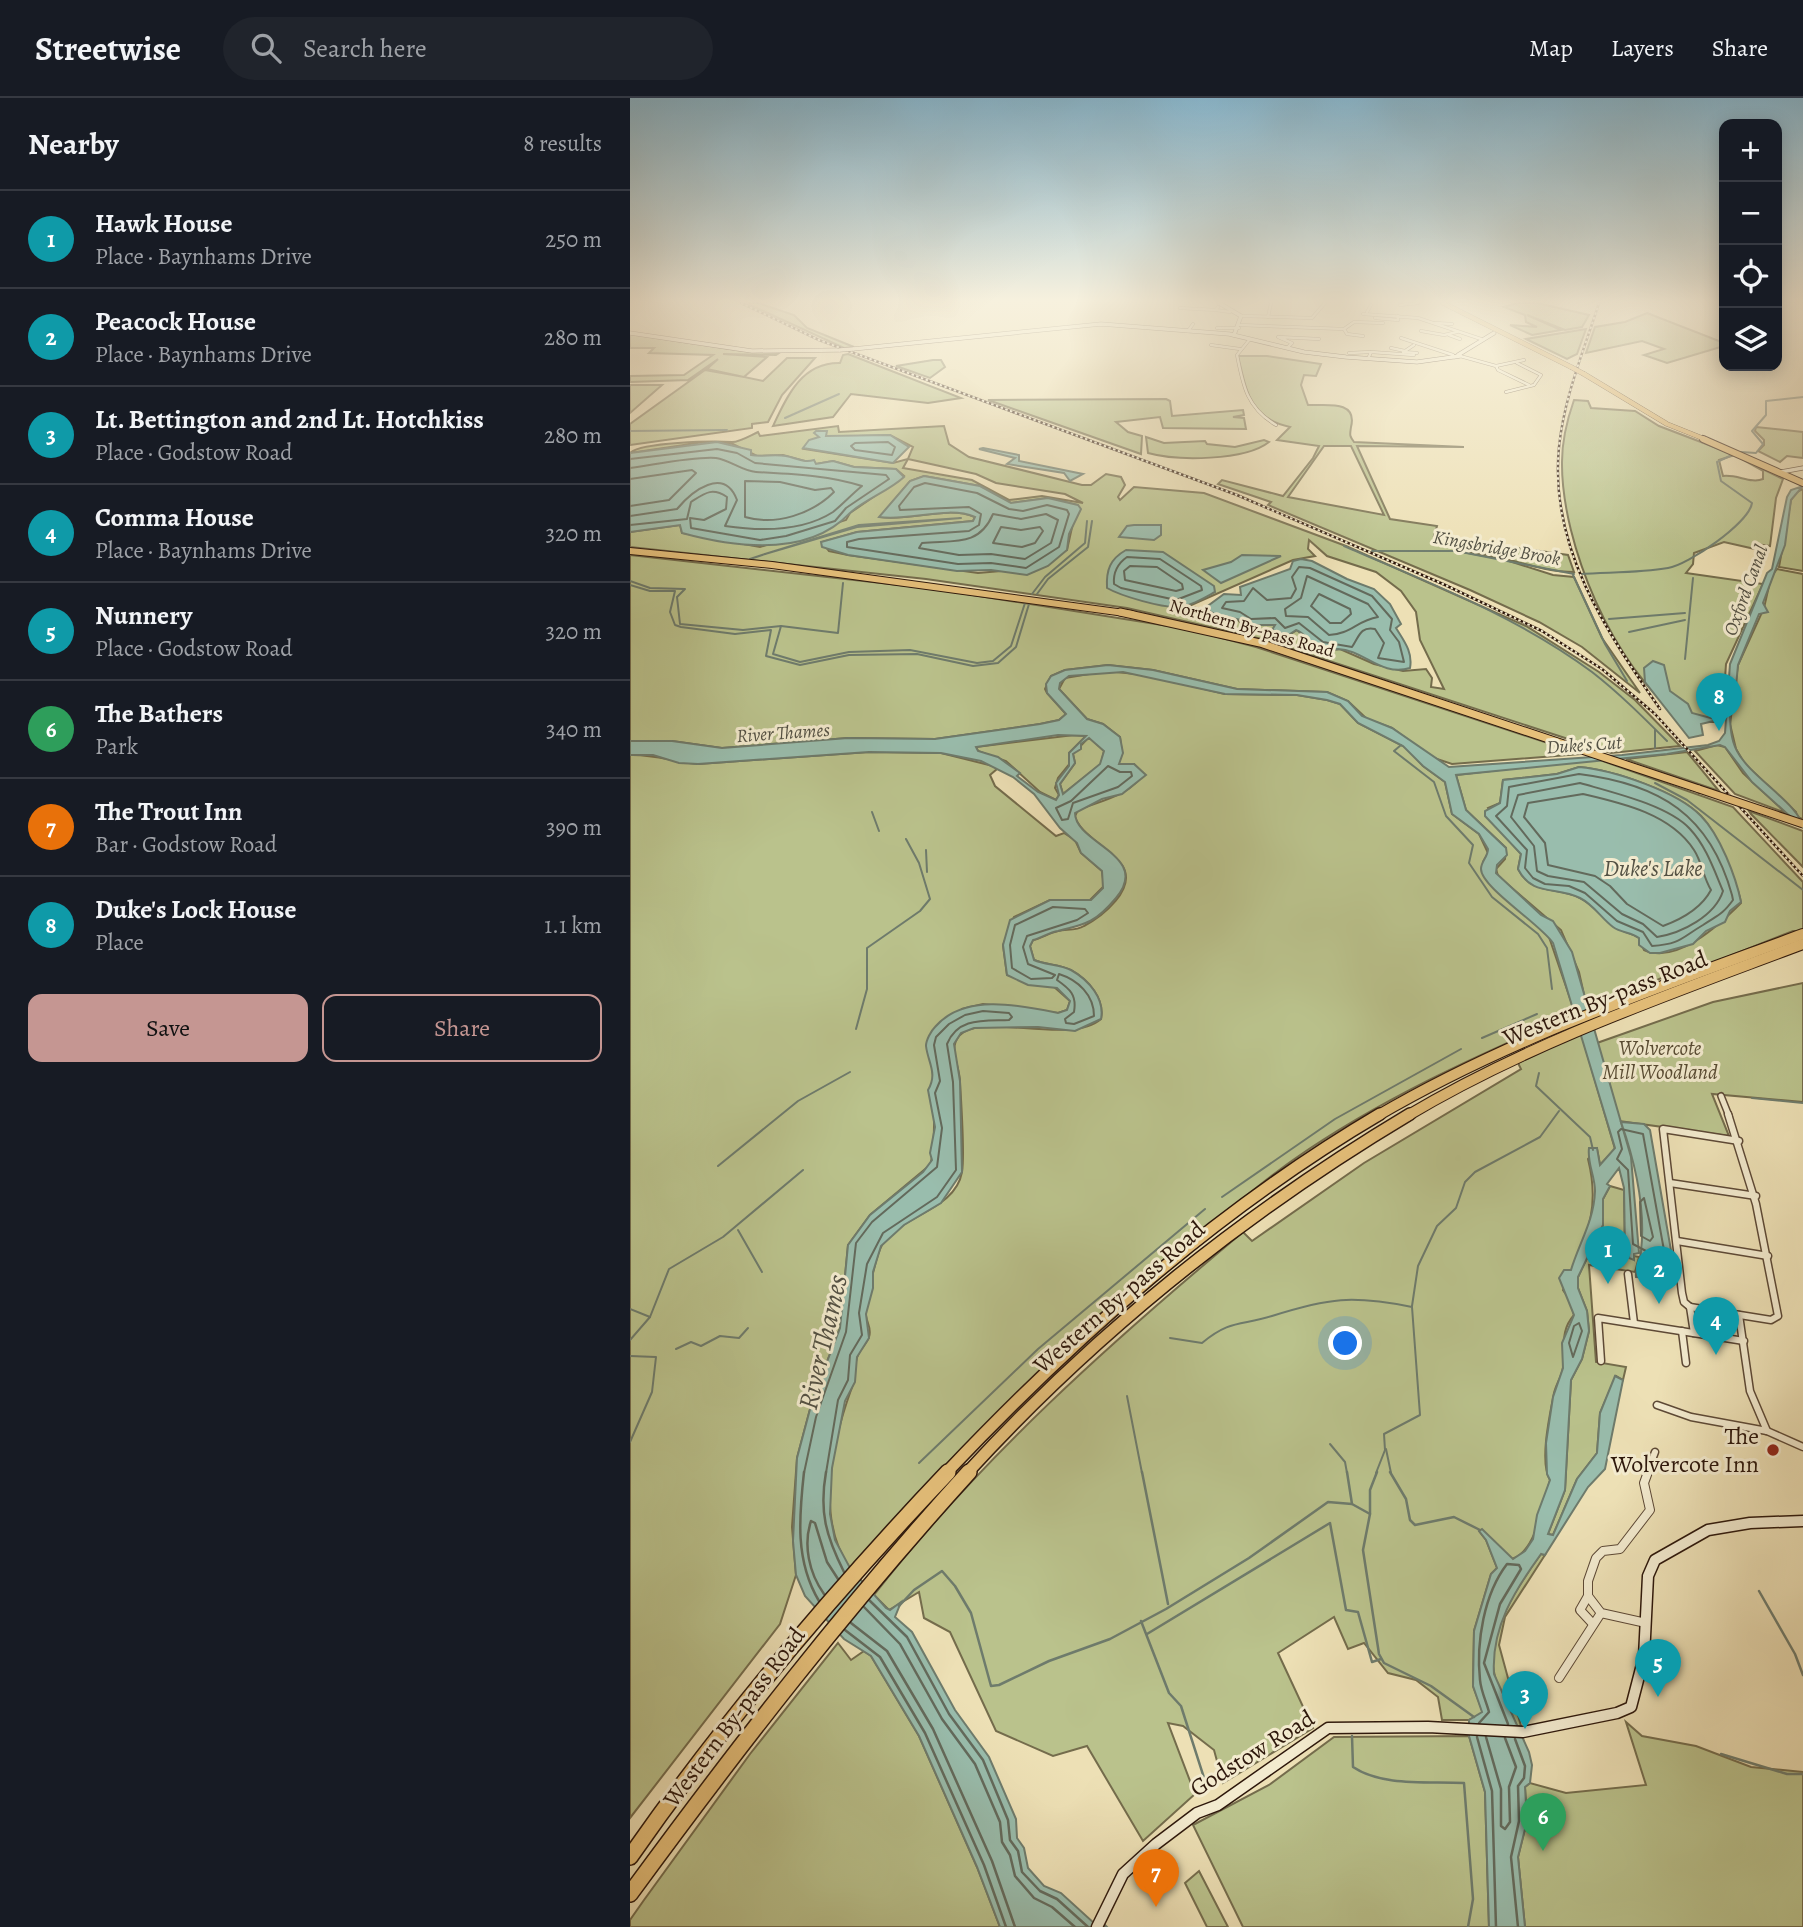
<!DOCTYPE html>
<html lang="en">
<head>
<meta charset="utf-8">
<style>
  :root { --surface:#171b24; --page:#20242c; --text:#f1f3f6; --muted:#9ea1a6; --line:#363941; --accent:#c59692 }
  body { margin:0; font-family:Alegreya,serif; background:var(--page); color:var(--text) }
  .controls { position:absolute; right:21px; top:21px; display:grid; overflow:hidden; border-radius:14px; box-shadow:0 4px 18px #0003 }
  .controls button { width:63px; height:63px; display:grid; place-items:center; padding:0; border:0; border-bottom:2px solid var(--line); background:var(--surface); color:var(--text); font:35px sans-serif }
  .you { position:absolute; left:716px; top:1246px; width:24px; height:24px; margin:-18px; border:5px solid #fff; border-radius:50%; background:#1a73e8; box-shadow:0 0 0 10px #1a73e833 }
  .badge { display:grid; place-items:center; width:46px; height:46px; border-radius:50%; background:var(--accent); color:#fff; font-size:23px; font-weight:700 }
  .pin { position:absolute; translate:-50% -58px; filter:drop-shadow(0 2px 4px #0008) }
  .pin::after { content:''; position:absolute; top:37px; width:24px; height:21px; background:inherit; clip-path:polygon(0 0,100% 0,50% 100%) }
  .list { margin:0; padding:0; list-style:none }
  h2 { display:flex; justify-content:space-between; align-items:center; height:91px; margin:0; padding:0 28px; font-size:30px }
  h2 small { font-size:23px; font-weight:400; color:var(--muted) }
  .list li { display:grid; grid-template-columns:46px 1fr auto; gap:21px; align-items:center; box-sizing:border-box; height:98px; padding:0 28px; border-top:2px solid var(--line) }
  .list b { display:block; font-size:26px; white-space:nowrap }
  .list p { margin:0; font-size:23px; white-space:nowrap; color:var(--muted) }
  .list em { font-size:23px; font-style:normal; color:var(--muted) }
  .actions { display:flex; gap:14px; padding:21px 28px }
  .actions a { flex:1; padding:16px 0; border:2px solid var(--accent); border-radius:14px; text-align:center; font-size:24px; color:var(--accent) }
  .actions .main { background:var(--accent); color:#111 }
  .icon { flex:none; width:38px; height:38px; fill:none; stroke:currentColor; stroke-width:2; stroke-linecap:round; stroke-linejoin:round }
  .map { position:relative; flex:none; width:1173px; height:1829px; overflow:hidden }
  header { display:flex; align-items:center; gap:42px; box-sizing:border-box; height:98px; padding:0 35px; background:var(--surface); border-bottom:2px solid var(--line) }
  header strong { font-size:33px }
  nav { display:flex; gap:38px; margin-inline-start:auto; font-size:24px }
  .search { width:490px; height:63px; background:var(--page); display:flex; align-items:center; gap:18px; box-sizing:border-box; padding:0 24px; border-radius:38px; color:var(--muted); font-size:26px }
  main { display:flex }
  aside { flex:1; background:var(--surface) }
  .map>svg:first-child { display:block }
  .green { fill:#bac28c; stroke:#746c4c; stroke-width:2; fill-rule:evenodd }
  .water { fill:#99bdad; stroke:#6e7b6c; stroke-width:2; fill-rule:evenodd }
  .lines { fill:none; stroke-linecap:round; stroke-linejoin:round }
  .shore-far1 { stroke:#636a5c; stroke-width:2 }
  .shore { stroke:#636a5c; stroke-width:2.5 }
  .stream-far1 { stroke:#6e7b6c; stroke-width:2 }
  .stream { stroke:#6e7b6c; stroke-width:2.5 }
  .street-far4-casing { stroke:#5d4936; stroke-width:3.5 }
  .street-far3-casing { stroke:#5d4936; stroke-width:5 }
  .street-far2-casing { stroke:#5d4936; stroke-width:8 }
  .street-far1-casing { stroke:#5d4936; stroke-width:9 }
  .street-casing { stroke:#5d4936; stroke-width:10 }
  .secondary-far1-casing { stroke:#2d170b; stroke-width:4.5 }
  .secondary-casing { stroke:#2d170b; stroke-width:13 }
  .highway-far5-casing { stroke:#2d170b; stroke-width:5 }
  .highway-far4-casing { stroke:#2d170b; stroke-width:8 }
  .highway-far3-casing { stroke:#2d170b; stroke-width:9 }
  .highway-far2-casing { stroke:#2d170b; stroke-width:12 }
  .highway-far1-casing { stroke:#2d170b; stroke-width:14 }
  .highway-casing { stroke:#2d170b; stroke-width:18 }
  .street-far4 { stroke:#f3ebcf; stroke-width:2.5 }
  .street-far3 { stroke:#f3ebcf; stroke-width:3.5 }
  .street-far2 { stroke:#f3ebcf; stroke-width:5 }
  .street-far1 { stroke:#f3ebcf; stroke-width:6 }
  .street { stroke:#f3ebcf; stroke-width:8 }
  .secondary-far1 { stroke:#f3ebcf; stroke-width:3.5 }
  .secondary { stroke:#f3ebcf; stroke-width:10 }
  .highway-far5 { stroke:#e6c07a; stroke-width:4.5 }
  .highway-far4 { stroke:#e6c07a; stroke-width:6 }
  .highway-far3 { stroke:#e6c07a; stroke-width:7 }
  .highway-far2 { stroke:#e6c07a; stroke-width:10 }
  .highway-far1 { stroke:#e6c07a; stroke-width:11 }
  .highway { stroke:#e6c07a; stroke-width:15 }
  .rail-casing { stroke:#2d170b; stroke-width:2.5 }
  .rail { stroke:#f3ebcf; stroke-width:2; stroke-dasharray:2.5; stroke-linecap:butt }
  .secondary-bridge-casing { stroke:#2d170b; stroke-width:4.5; stroke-linecap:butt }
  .highway-bridge-far1-casing { stroke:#2d170b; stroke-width:5; stroke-linecap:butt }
  .highway-bridge-casing { stroke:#2d170b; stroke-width:9; stroke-linecap:butt }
  .secondary-bridge { stroke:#f3ebcf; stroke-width:3.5 }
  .highway-bridge-far1 { stroke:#e6c07a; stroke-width:4.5 }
  .highway-bridge { stroke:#e6c07a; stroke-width:7 }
  .poi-dot { fill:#8f2418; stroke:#f3ebcf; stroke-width:2.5 }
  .labels { text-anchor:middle; stroke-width:6; stroke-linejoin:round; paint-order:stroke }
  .far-street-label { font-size:18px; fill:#2d170b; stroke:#f3ebcf }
  .far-water-label { font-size:19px; font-style:italic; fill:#535144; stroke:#f3ebcf }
  .park-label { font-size:21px; font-style:italic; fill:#574a32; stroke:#f3ebcf }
  .water-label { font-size:23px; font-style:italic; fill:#535144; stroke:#f3ebcf }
  .near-street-label { font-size:24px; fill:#2d170b; stroke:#f3ebcf }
  .near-poi-label { font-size:24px; fill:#2d170b; stroke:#f3ebcf; text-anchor:end }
  .near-water-label { font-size:28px; font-style:italic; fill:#535144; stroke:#f3ebcf }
</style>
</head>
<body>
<header>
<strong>Streetwise</strong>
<div class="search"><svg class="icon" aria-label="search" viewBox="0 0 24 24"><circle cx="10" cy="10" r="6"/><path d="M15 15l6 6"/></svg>Search here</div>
<nav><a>Map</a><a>Layers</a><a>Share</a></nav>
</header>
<main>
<aside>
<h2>Nearby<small>8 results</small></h2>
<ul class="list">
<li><span class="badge" style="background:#0f9aa8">1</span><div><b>Hawk House</b><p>Place · Baynhams Drive</p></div><em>250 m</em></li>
<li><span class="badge" style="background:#0f9aa8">2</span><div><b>Peacock House</b><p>Place · Baynhams Drive</p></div><em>280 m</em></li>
<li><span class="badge" style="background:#0f9aa8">3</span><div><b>Lt. Bettington and 2nd Lt. Hotchkiss</b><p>Place · Godstow Road</p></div><em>280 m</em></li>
<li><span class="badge" style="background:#0f9aa8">4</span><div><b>Comma House</b><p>Place · Baynhams Drive</p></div><em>320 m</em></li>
<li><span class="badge" style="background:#0f9aa8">5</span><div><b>Nunnery</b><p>Place · Godstow Road</p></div><em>320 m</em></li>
<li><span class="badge" style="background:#2e9e5b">6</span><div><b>The Bathers</b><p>Park</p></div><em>340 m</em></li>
<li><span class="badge" style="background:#e8710a">7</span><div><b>The Trout Inn</b><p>Bar · Godstow Road</p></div><em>390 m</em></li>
<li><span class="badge" style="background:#0f9aa8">8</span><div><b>Duke's Lock House</b><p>Place</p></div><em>1.1 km</em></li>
</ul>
<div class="actions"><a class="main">Save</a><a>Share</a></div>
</aside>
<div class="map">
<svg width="1173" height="1829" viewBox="0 0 1173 1829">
  <rect width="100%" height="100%" fill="#ede0b5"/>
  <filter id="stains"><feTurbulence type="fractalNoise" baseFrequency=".00286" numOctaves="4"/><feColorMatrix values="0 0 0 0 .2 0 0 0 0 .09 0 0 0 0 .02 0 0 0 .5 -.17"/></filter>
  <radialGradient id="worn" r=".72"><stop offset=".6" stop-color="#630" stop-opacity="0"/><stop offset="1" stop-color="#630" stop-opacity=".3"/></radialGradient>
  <g class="green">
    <path d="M116,205H128L164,217L177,230L224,249L214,250Z"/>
    <path d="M888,205H907L959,217L952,229L935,232L897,217L931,232L902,237L880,227L907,229L896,224L895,217L874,209Z"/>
    <path d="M1017,215L1094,245V248L1037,265L1014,257L1034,251L1012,243L956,255L965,229L995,224Z"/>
    <path d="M956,231L947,256L937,261L896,241Z"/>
    <path d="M0,236L112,253L149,255L146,257L93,256L137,259L114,279L133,283L157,260H185L152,297L138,324L122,326V330L0,347V326L75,272L114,279L77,271L88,261L58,282L0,284V278L54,277L83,257L19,255L24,250H0Z"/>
    <path d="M218,256L331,300L298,305L221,296L203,319L143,328C157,298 172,264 210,265L213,257Z"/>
    <path d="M608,258H637L691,266L686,278L674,277L671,287L678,307C694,308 728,301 721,329C720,337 719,337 724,344L834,349L727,348L760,421L807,428L804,438L938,457L944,474C904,474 867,453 827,453L876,462L923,477L944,479L972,540L1010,595L952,549L909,524L840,492L638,407L641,404L588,386L592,382L653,398L683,360L689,348L647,342L660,329C619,320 617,294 608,258ZM694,348H721L754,417L658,399Z"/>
    <path d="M303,262H311L315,269L300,280L266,268Z"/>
    <path d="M0,287H32L0,315Z"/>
    <path d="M536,301L540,303L542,318L613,312L614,317L603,319L614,320L616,331L533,330L530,319L486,324L498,334L512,338L511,356L358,302Z"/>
    <path d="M944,302L958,303L961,310L1005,313L1029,328L1105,357L1089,362L1093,378C1107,376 1121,386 1133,381V373L1106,358L1153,381L1146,400L1140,448L1127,446L1125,451L1094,444L1064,455L1063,466L1056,475L1133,486L1096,566L1092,624C1080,624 1061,625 1050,618C984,571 931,445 932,364C932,343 937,322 944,302Z"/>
    <path d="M208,328L209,334L314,328L319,346L339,359L452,387H461L476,376L491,379L495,387L488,399L490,402L504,389L574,395L716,448L896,528L969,574L1005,602L1050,648L981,655L632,541L497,510L296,481L0,449V434L50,427L52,435L130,449L216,422L220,415L274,378L266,371L224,369L203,363L186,366L153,357L127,358L103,346L74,344L0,355C11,344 83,343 102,344C110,344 121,337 128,334L130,338ZM196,336V339L260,337L283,349L278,361L263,365L174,351L190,340L188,337ZM278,361L346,376L366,385L435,396L453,405L412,398L379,402L342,382L273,370ZM294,378L350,388L381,405L418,400L447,407L437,452L371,473L348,475L218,457L199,453L192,444L227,434L343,423L345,419C316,407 280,424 250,419L280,383ZM679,442L697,458L746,474L771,493L786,514L790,542L814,591L801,589L802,580L796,571L773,573L744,566L710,551L697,553L684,548L667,532L662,535L646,527H613L607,521L559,508L663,462L685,458L678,451Z"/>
    <path d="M1126,329L1173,334V360L1157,358L1150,364L1128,353L1134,347V342L1125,333Z"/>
    <path d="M516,339L534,345L575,343L577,346L605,349L634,342L639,344C615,363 547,363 518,355Z"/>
    <path d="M1173,391V473L1149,469L1161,402L1165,395Z"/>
    <path d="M0,457L305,491L557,531L626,549L951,656L822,666L801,659L762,630L737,621L718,603L697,594L607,591L523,572L478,567L435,572L421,578L415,591L417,595L436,616L429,622L410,626L305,641L218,640L92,650L42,643H0Z"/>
    <path d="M1147,471L1173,476V721L1167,719L1166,714L1115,666L1106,651L1100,626L1108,567L1134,510L1141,479Z"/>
    <path d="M477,573L515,577L595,596L667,597L697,602L710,606L728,625L777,650L793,668L815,684L822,716L849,736L858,755L853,764V777L919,839L945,915C848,957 750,1001 663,1062C636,1081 610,1103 584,1124C452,1228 332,1345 220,1470C185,1421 202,1345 221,1292C226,1281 223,1267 228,1257C231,1250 237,1245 239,1239C242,1231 237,1225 236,1218C235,1207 246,1157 252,1147C271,1116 325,1113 332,1074C335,1057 331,1003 330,984C330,969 318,950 329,938C349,913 440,948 471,921C475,901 459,882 441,872C430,866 415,867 404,862L400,848L403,842C412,840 419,835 428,833C436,831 446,833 454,828C471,819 508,791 492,767C480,750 448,735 445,718L448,712C470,703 502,697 513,675L504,666H488L492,655L490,639L473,626L457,621L429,591L435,580Z"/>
    <path d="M444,637L456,638L439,655L441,664L428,680L425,690L429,697L426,702L410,694L376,663L348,653L346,649Z"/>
    <path d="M459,639L474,653L471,666L433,696L430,686L445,665L443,656Z"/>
    <path d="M1087,647L1095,649L1113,675L1156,715L1105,696L1065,653Z"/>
    <path d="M239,654L311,655L363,668L367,671L360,677L365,688L426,738L434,735L445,742L451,755L472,773L474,788L458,804L420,802L384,819L373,847L377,877L423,888L440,903L437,912L428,915L353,906L332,911L300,956C305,976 306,1051 300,1067L240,1117L218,1147L210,1230L183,1300L167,1360L162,1429L166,1477L150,1526L0,1720V657C24,656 44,664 68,666Z"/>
    <path d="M1057,654L1089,693L996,661Z"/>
    <path d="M967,661L1103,709L1173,784V833H1163L1082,865L1073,861L981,903L957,910L949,874L931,832L868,778L866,771L875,761L876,750L836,712L826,677ZM949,669C984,672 1047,694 1071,718C1085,733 1091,752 1098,770C1103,782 1109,790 1111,805C1090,826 1047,867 1014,852L1009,840C1002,835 995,835 989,831C974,822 965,807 950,800C927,788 902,798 888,771L891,756L871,733L858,710L870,705L873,682L927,676Z"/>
    <path d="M1119,713L1173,733V769L1121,716Z"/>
    <path d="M1173,885V1004L1082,996L1099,1038L989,1023L967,945L1083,904Z"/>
    <path d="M951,935L985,1051L970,1067L967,1051L958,1061C972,1117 953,1142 933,1192L940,1202L944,1217C929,1234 936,1250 933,1269C932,1278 926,1286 924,1295C920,1316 909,1364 920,1382C913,1404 907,1453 882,1461L849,1433L856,1442L867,1470L861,1476L844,1533L843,1588L853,1615L839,1622H812L808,1599L786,1582L758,1575L734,1545L718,1551L704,1519L648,1555L683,1630L593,1685L584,1652L553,1628L538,1625L565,1696L513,1743L457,1648L423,1658L366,1633L320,1534L294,1520L289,1494L259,1512L244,1497C351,1360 481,1244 613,1134L622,1143L734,1065L891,971L888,965Z"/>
    <path d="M980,1088L994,1092L995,1151L1004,1161V1158L1009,1159L1005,1174L959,1167L966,1264L996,1269L993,1282L986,1278L970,1315L967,1355L947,1381L923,1437L918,1436L935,1392L941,1282L952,1261L959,1233L957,1213L948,1190V1179L973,1127V1101Z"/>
    <path d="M911,1456L915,1457L875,1519L869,1547L891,1628H887C879,1612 867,1591 864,1574C856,1534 889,1486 911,1456Z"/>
    <path d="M208,1545L221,1562L234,1553L241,1558L289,1638L347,1769L370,1829H0V1822L14,1802L120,1656Z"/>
    <path d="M996,1624L1012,1638L1066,1648L1121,1669L1173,1674V1829H895L888,1759L897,1723L895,1689L900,1685L936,1695L1016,1687Z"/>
    <path d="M839,1638L855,1694L859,1829H613L563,1727L639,1687L704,1639Z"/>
    <path d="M569,1773L598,1829H577L555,1785Z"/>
  </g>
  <g class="water">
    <path d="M186,333H197L196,338L260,337L279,349L263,365L173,350L179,342L189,339L184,335Z"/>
    <path d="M87,344L121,352V357C132,359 144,356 156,358C166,360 173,365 184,362L186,366L203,363L224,369L266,371L274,379C259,393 234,402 220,415C178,459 107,450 52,435L50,427L0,434V355Z"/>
    <path d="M353,350L389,357V363L453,376L440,383L434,375L377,366L385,360L349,351Z"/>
    <path d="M294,378L350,388L381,405L418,400L448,407L451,411L439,436L437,452L418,468L397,477L361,472L327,473L218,457L192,449L191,444L227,434L343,423L345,419C317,407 279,424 249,419L280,383Z"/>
    <path d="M1173,388L1161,402L1155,447L1133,505L1138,514L1129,516L1108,567L1104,610H1100C1100,624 1100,640 1107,653C1120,679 1171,707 1173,730L1122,684L1095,649L1090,647L1037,656L826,677L836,712L876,750L877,757L867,767L866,775L911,817L923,823L942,854L1001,1059L1009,1155L1004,1156V1162L999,1160L995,1151L994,1090L989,1070L977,1086L980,1088L973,1101V1127L948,1179V1190L957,1213L959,1233L952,1261L941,1282L935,1392L918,1436L923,1437L947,1381L967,1355L970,1315L985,1278L993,1282L975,1371L958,1389L915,1457L911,1456C885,1492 861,1529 864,1576L899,1654L902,1667L900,1685L895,1689L897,1723L888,1759L895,1829H859L855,1694L839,1638V1622L852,1614L843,1588L844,1533L861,1476L867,1470L856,1442L849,1433L852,1431L883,1461L895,1453L903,1441L907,1417L920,1382L917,1376L916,1345L923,1299L933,1270L932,1245L944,1217L929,1180L934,1172H941C949,1145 964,1123 965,1093C965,1078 957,1065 959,1050H967L970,1067L985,1050L923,845C910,826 851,789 851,771C851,763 858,759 858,751L849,736L822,716L815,684L793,668L773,648L728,625L710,606L697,602L667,597L595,596L493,574L439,578L430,585L429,591L457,621L473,626L490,639L493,655L489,666H504L516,677L492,696L472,701L445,715C445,746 522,757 486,800C466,824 457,826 428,833C419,834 412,840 403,842L400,848L404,862C415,867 430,866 441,872C459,882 475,901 471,921L445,933L408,929L344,930L331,935L324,946L330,983L332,1074L311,1105L274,1127L251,1148L243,1174V1190L236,1216L239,1240L227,1259L225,1284L215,1303L202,1370L200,1416L205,1442L220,1470L256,1510L260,1512L271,1504L265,1519L282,1534L325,1612L359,1659L386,1721L387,1740L394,1750L398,1770L414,1788L431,1795L465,1826L473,1825L477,1829H370L347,1769L289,1638L241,1558L214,1541L175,1498L166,1477L163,1443L167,1360L183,1300L210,1230L218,1147L240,1117L293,1074L302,1062L300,1055L305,1029L298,992C308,975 298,965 296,948C296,942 301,933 305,929C334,895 389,907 428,915L437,912L440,903L427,890L398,887L377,877L373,847L380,822L420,802H461L473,790L472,773L451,755L447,745L430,730L404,696L383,679L351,663L311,655L239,654L68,666L49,665L23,657H0V643H42L92,650L218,640L305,641L410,626L429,622L436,616L417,595L416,586L421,578L435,572L478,567L523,572L607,591L697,594L718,603L732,618L762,630L819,669L992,657L1078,647L1089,643L1095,635L1100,566L1137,475L1142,471L1157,399L1161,392ZM428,637L456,638L439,655V668L426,685L429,697L426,702L408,694L387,678L390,675L368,659L348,653L346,649ZM459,640L474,653L470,666L433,696L430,686L445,665L443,656L451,651V646Z"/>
    <path d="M504,427H531V437L524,442L489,439L497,428Z"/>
    <path d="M496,452L533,454L584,488L585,494C574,500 561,508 548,509C532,510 491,498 477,490C476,472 480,461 496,452Z"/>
    <path d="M612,457L651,458L591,485L573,472L601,464Z"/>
    <path d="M671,461L682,463L717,481L744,491L760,506L771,526L766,530C774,543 783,554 780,570C751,579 734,552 708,551C699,551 696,554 687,549C679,544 675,535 666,532L657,538L642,532L645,527H613L612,522L586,517L575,510L594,496L611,497L610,489L660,471L663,463Z"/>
    <path d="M1023,563L1034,567L1040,593L1058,606L1062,615L1088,622L1071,626L1073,637L1059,640L1015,584L1014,570Z"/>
    <path d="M949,669C984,672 1048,694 1071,718C1090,737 1106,779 1111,804L1100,813L1095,824L1076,833L1063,846L1030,855H1020L1009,847V840C1001,834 991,835 983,829C971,820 964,807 950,800C926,788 902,799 888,771L891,756L855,718V713L870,705L873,682L927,676Z"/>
    <path d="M991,1024L1014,1026L1020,1032L1046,1181L1006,1179C1005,1169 1011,1161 1011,1153C1016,1110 1005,1064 991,1024Z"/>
  </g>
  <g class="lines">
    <g class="shore-far1">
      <path d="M258,344L265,349L262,357L225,352L221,348L225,345Z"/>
      <path d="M0,361L87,351L107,355L125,365L256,377L259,381L216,410L205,423L156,438L130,442L61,430L60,420L74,422L96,411L97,399C82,389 75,395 61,404L57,421L0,427"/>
      <path d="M0,370C23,367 65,358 86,360C100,362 112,373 126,374C162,376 198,377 232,388C222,396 213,406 203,414C172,434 129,433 95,428L107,402C94,368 62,393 47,411L0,418"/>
      <path d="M0,381L62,372L66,375L39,402L0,408"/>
      <path d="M115,383L150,384L185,392L201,390L204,394C182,416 146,428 115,419Z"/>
      <path d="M295,385L347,395L379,411L393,413L417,407L437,412L439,416L429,449L396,470L361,465L328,466L217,449V444L229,441L339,433L349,427L351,416L339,409L270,412L269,408L284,389Z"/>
      <path d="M363,416L391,421L416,416L428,422L421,445L395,461L361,456L329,457L289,450L292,445C324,442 349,449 363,416Z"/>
      <path d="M371,429L391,432L410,429L413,433L405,445L392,449L363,445Z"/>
      <path d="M497,459L530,461L571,488L572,492L546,502L491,490L484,486C483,474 487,466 497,459Z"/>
      <path d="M500,468L527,469L552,486L553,491L546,493L495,482L494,473Z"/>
      <path d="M669,469L680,470L742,498L762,521L760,532L769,544L774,564L748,560L754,545L745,531C730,528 729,539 722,549L693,544L669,525L655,530L645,520L621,521L610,514L592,510L596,504L614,503L623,490L637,502L661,500L666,491L662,479Z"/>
      <path d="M677,478L738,506L748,519C726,523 721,536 699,537L678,519L656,518L655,511L671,500Z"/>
      <path d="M689,496L720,511L721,516L711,525H700L681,508Z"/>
      <path d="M478,668L490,674H501L502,678L488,689L443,705L438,721L432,722L426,710L441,703Z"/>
      <path d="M949,676C1030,686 1080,717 1102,797L1103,802C1092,817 1088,817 1073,827C1051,840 1051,846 1022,848L1013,834L987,823L955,795L939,788L915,786L903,780L895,770L897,752L866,718L877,708L879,689Z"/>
      <path d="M950,685C981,694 1038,707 1060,731C1076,748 1084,772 1093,793C1085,818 1052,835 1027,839L1013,826L992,816L954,784L918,778L907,773L904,748L881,719L888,697Z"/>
      <path d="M953,696C992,705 1041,716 1064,752C1072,764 1073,779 1081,792C1071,811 1052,821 1033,828L997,806L980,788L965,778L918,767L915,745L894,719L898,705Z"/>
      <path d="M423,809L455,811L458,815L447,822L397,838L393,849L398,866L425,877L422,880L401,881L382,870L380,847L385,827Z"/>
      <path d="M429,876C448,882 464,897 464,918L444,926L436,925L435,921L444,914C447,897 440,891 427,882Z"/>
      <path d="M991,1031L1013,1036L1037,1169L1035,1173L1015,1172L1016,1153L1003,1146L998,1072L987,1061L992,1051L988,1034Z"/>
      <path d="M1014,1100L1023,1139L1020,1143L1011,1138L1010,1104Z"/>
      <path d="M949,1225L952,1233L943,1259L939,1245L944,1228Z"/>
      <path d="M174,1375L186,1319L216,1234L226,1145L242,1124L307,1069L312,1030L305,995L310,983L304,947L306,939L319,926L335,917L353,913L379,915L382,919L379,922C354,923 328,919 317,946L323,984L326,1072L307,1099L253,1135L237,1166L229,1215L232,1237L220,1257L218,1282L208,1302L196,1375"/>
    </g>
    <g class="shore">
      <path d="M174,1374C169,1419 165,1463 189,1503"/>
      <path d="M196,1374C189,1414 196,1438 214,1474"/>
      <path d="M194,1496C179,1475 173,1447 181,1423L185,1425L197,1464L208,1481"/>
      <path d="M239,1502L277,1539L319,1616L353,1662L378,1722L380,1742L388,1753L392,1774L410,1793L427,1801L458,1829"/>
      <path d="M234,1509L270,1546L312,1621L345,1666L370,1724L372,1744L380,1757L385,1778L404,1800L422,1809L445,1829"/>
      <path d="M221,1525L257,1553L303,1631L362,1763L385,1829"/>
      <path d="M215,1532L250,1559L295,1635L354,1767L376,1829"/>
      <path d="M849,1625L859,1614C856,1603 851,1593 850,1582C846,1544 854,1496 877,1466L889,1467L891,1471L870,1506L854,1565L878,1626"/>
      <path d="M847,1639L862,1693L866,1829"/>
      <path d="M856,1639L871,1691V1728L875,1731L880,1724L879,1689L886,1669L875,1640"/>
      <path d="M885,1641L895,1668L894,1680L888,1688L889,1723L881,1759L888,1829"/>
    </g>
    <g class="stream-far1">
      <path d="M155,320L209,296"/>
      <path d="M0,333L97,332"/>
      <path d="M1111,354L1126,355L1133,346L1122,333L1136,317V303L1173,299"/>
      <path d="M331,420L227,429L135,456L229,427Z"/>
      <path d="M714,448C799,485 887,518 962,574C989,595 1013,619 1037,643"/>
      <path d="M742,453H826L944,476"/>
      <path d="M120,461L135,456"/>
      <path d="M950,476C979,474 1009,475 1038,470C1058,467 1119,425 1122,405L1091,383L1087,364L1102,357"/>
      <path d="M943,477L975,546L997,583"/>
      <path d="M0,483L20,490L55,491L47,499L50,526L113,532L151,528L143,556L170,564L219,554L280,552L347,565L363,563L381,548L395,505"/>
      <path d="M0,487L20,493H45L40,514L45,527L51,529L105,536L141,532L136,558L170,567L219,557L287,556L343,568L368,565L386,549L399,506"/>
      <path d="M402,496L415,479L455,445L457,423"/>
      <path d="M407,496L418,481L458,449L462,423"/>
      <path d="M979,521L1055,515"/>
      <path d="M151,528L208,535L213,485"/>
      <path d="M999,534L1055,522"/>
      <path d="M1055,561L1063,480"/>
      <path d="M1025,632V650"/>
      <path d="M771,647L764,653L804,684L816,718L843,747L839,765L862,799L908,836L917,850L922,891"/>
      <path d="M1025,685L1057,702L1173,792"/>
      <path d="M242,714L249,733"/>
      <path d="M296,752L297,774"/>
      <path d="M226,931L237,891V850L290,813L300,801L289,765L276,741"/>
      <path d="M852,940L907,916"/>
      <path d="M909,975L906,988L960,1039L963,1052"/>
      <path d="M1122,1000L1173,1005"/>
      <path d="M88,1068L168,1003L220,974"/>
      <path d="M592,1099L705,1021L831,951"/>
      <path d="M108,1132L132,1174"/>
      <path d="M782,1208L788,1168L807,1128L826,1110L835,1084L845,1074L910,1039L929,1013"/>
      <path d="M0,1211L20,1219L0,1242"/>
      <path d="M20,1219L39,1171L93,1139L173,1072"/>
      <path d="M540,1240L572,1245C601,1221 611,1228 642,1218C699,1200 722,1197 782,1209L790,1317L754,1336L755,1352L746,1375"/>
      <path d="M46,1251L61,1244L71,1248L90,1238L109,1240L118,1230"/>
      <path d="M0,1258L26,1259L22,1294L0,1344"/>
      <path d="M497,1298L512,1375"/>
      <path d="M700,1346L715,1364L717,1375"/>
      <path d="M756,1351L761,1375"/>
      <path d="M289,1365L408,1251L575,1111"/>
    </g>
    <g class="stream">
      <path d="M512,1374L538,1506"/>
      <path d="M717,1374L722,1406L740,1416"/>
      <path d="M747,1374L740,1392V1416L733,1452L749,1556L754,1565L801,1588L844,1619"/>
      <path d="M760,1374L776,1401L780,1422L785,1427L824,1419L850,1432"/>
      <path d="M1129,1493L1165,1556L1173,1577"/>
      <path d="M269,1508L284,1492L312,1473L325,1488L341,1515L361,1588L369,1587L419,1563L480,1541L536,1511L619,1460L698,1404L722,1406"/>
      <path d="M511,1523L539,1595L551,1608L576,1686"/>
      <path d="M517,1536L700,1425L716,1512L728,1514L742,1564L751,1561"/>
      <path d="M722,1638L723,1669C753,1689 799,1683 834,1685L843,1801L838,1829"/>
      <path d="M1091,1656L1157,1676H1173"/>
    </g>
    <g class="street-far4-casing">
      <g id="street-far4">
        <path d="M770,207L788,205"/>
        <path d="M588,209L586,212L600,214"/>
        <path d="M550,210L586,212"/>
        <path d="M737,214L741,207"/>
        <path d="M733,216L788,220L851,241"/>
        <path d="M611,218L682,220L695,205"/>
        <path d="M638,219L641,205"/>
        <path d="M745,220L768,222V218"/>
        <path d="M805,225L822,226"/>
        <path d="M610,227L714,231"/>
        <path d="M587,230H609"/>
        <path d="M558,233L563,226"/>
        <path d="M791,233L814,237L827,234"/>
        <path d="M819,237L830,241"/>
        <path d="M733,238L717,236L714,231L724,224L753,225"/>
        <path d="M771,240L823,257"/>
        <path d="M620,241L607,257C613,288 617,310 646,327"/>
        <path d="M581,247L610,251"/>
        <path d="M658,249L662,245L648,239L689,241"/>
        <path d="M761,250L775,253L784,247"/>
        <path d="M773,254L787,255"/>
        <path d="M719,255L740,254"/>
        <path d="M830,258L866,268L868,272L899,287"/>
        <path d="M738,261L741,254L784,257"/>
        <path d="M866,268L894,262"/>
        <path d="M876,294L904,287L911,277L887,265"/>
      </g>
    </g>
    <g class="street-far3-casing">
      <path id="street-far3" d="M1151,374L1173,370"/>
    </g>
    <g class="street-far2-casing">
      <path id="street-far2" d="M1091,998L1099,1018"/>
    </g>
    <g class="street-far1-casing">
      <g id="street-far1">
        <path d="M1040,1085L1126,1098"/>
        <path d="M1047,1143L1138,1158"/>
        <path d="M998,1176L1004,1225"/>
        <path d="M1060,1209L1141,1222L1148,1218L1126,1106L1098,1016"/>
        <path d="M1060,1209L1054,1204L1052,1195L1033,1031L1109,1043"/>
        <path d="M1060,1209L1064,1235"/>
        <path d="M1109,1217L1120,1293L1137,1333"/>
        <path d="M1052,1233L1056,1265"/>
        <path d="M971,1263L968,1220L1114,1243"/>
        <path d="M1027,1307L1061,1319L1137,1333L1173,1349"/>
        <path d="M1017,1375L1025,1354"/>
      </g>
    </g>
    <g class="street-casing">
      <g id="street">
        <path d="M958,1498L950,1512L963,1526"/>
        <path d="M1016,1525L971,1515L958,1498V1483L966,1460L973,1453L990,1451L1020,1412L1014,1385L1018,1374"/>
        <path d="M929,1580L971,1515"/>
      </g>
    </g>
    <g class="secondary-far1-casing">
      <g id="secondary-far1">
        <path d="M589,205L611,218L604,237"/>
        <path d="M0,235L122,253L210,252"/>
        <path d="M223,251L471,226L599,236L674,254L716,259L787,264L830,258L824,259"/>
        <path d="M828,257L864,235"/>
      </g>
    </g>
    <g class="secondary-casing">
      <path id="secondary" d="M467,1829L493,1776L526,1746L567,1715L588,1707L698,1630L798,1629L893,1634L987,1615L1001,1609L1014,1559L1018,1478L1025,1462L1078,1432L1120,1425L1173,1423"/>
    </g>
    <g class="highway-far5-casing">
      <g id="highway-far5">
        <path d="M813,205L941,269"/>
        <path d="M954,276L1037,326L1077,342"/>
      </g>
    </g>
    <g class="highway-far4-casing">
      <g id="highway-far4">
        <path d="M1073,341L1173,385"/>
        <path d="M0,453L142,467L502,516"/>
      </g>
    </g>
    <g class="highway-far3-casing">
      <path id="highway-far3" d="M490,514L630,545L1069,691"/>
    </g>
    <g class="highway-far2-casing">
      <g id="highway-far2">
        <path d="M747,1018C882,939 1027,890 1173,836"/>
        <path d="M777,1018C901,944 1038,897 1173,846"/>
      </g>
    </g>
    <g class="highway-far1-casing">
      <g id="highway-far1">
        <path d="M316,1375C446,1238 587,1112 750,1016"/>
        <path d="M337,1375C466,1234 616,1114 780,1016"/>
      </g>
    </g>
    <g class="highway-casing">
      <g id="highway">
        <path d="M0,1759C94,1624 205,1493 318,1374"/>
        <path d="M0,1796C107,1650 217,1508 339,1374"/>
      </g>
    </g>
    <use href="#street-far4" class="street-far4"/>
    <use href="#street-far3" class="street-far3"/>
    <use href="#street-far2" class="street-far2"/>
    <use href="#street-far1" class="street-far1"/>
    <use href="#street" class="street"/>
    <use href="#secondary-far1" class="secondary-far1"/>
    <use href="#secondary" class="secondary"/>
    <use href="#highway-far5" class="highway-far5"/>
    <use href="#highway-far4" class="highway-far4"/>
    <use href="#highway-far3" class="highway-far3"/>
    <use href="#highway-far2" class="highway-far2"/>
    <use href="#highway-far1" class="highway-far1"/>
    <use href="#highway" class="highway"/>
    <g class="rail-casing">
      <g id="rail">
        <path d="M111,205L189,242L607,397L813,486L912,533L972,571L1025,616L1173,778"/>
        <path d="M969,205C954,252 934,299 929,349C919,449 976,533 1030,611"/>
      </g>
    </g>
    <use href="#rail" class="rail"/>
    <g class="secondary-bridge-casing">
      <path id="secondary-bridge" d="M210,252L223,251"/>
    </g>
    <g class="highway-bridge-far1-casing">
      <path id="highway-bridge-far1" d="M941,269L954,276"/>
    </g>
    <g class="highway-bridge-casing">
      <path id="highway-bridge" d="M1069,691L1173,726"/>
    </g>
    <use href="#secondary-bridge" class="secondary-bridge"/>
    <use href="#highway-bridge-far1" class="highway-bridge-far1"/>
    <use href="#highway-bridge" class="highway-bridge"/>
  </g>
  <linearGradient id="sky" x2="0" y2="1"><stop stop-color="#88b8d0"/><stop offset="0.44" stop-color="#f7f1de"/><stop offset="1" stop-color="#f7f1de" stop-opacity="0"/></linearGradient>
  <rect width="1173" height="461" fill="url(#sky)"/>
  <circle class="poi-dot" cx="1143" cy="1352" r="7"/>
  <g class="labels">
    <g class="far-street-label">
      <text transform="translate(622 530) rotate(16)" y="6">Northern By-pass Road</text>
    </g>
    <g class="far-water-label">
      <text transform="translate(867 449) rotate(10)" y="7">Kingsbridge Brook</text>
      <text transform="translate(1115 492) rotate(-70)" y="7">Oxford Canal</text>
      <text transform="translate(153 634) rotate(-4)" y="7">River Thames</text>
      <text transform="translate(954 646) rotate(-4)" y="7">Duke's Cut</text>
    </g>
    <g class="park-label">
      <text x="1030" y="957">Wolvercote<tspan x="1030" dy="24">Mill Woodland</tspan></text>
    </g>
    <g class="water-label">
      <text x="1023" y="778">Duke's Lake</text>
    </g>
    <g class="near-street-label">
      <text transform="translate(975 900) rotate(-22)" y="8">Western By-pass Road</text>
      <text transform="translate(489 1199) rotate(-41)" y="8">Western By-pass Road</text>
      <text transform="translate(104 1619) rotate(-53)" y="8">Western By-pass Road</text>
      <text transform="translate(622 1655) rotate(-32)" y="8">Godstow Road</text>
    </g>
    <g class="near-poi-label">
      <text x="1129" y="1346">The<tspan x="1129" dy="28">Wolvercote Inn</tspan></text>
    </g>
    <g class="near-water-label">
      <text transform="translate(192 1244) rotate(-77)" y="10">River Thames</text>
    </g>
  </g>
  <rect width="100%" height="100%" filter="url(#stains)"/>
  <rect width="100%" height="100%" fill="url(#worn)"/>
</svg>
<div class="controls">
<button>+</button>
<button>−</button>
<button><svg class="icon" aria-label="locate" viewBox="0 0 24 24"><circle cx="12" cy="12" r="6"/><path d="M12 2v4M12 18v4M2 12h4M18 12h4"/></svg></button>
<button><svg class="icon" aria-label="layers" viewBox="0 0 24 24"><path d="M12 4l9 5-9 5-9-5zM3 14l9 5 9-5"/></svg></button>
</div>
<div class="you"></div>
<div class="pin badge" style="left:978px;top:1186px;background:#0f9aa8">1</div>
<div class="pin badge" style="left:1029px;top:1206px;background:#0f9aa8">2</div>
<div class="pin badge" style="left:895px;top:1631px;background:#0f9aa8">3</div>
<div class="pin badge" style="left:1086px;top:1257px;background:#0f9aa8">4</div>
<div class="pin badge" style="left:1028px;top:1599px;background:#0f9aa8">5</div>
<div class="pin badge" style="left:913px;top:1753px;background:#2e9e5b">6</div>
<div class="pin badge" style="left:526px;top:1809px;background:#e8710a">7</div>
<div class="pin badge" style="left:1089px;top:633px;background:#0f9aa8">8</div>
</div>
</main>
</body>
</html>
